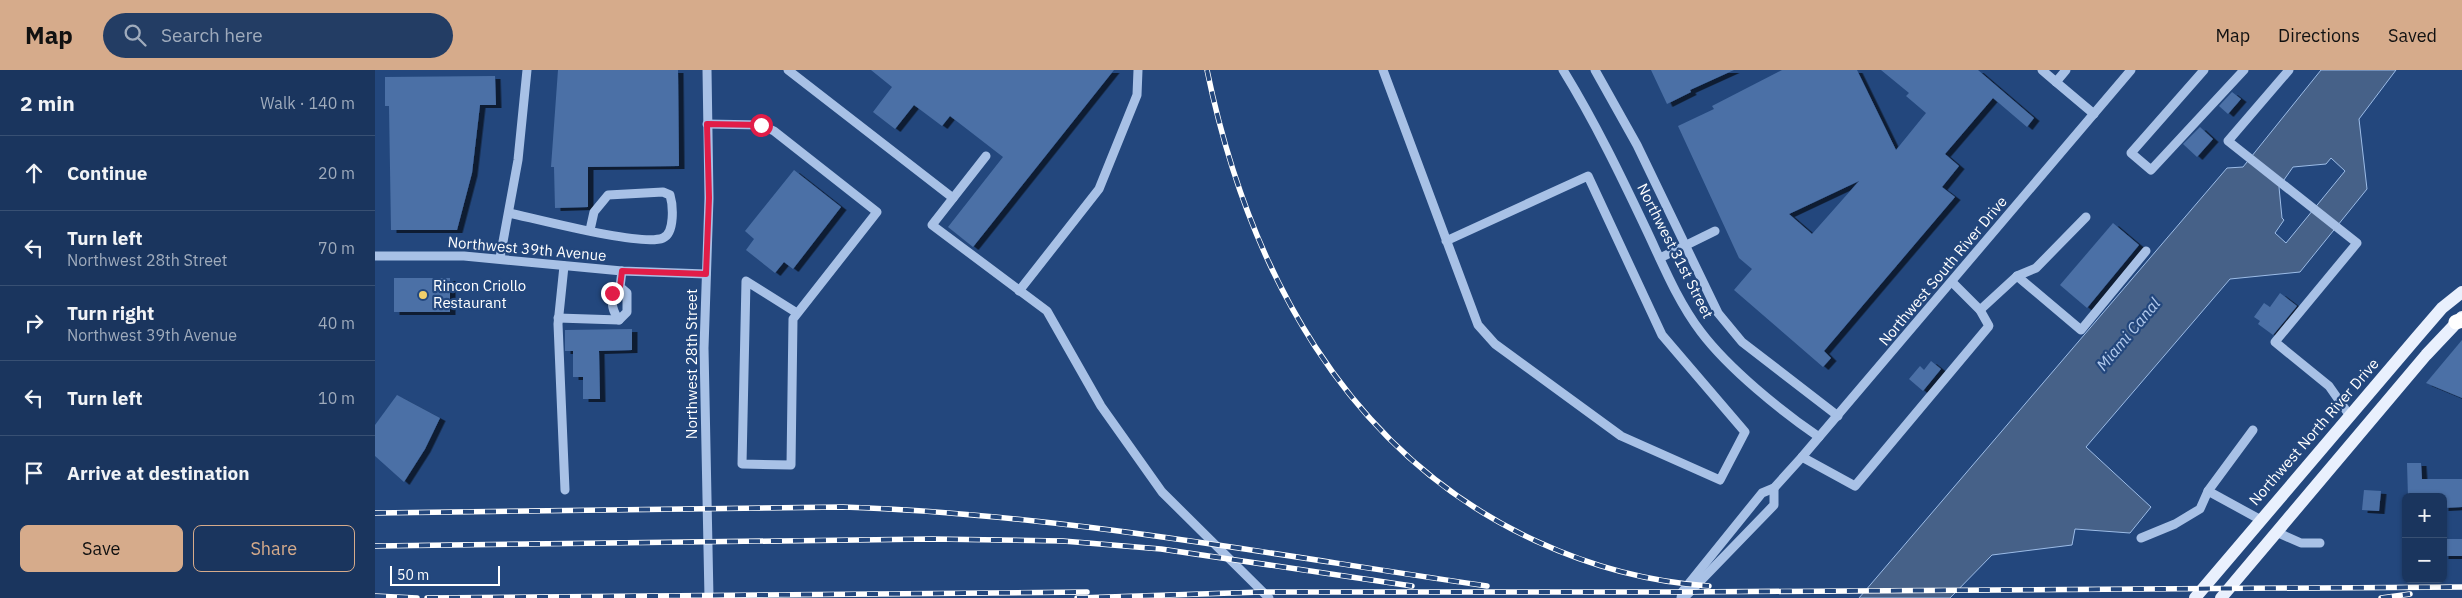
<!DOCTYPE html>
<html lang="en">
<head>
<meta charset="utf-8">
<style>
  :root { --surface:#1a355e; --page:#233d64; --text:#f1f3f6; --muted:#9fabbc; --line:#385073; --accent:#d6ab8b }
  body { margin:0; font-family:"IBM Plex Sans",sans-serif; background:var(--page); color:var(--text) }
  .controls { position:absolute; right:15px; bottom:15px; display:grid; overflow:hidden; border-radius:8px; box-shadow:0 1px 4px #0004 }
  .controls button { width:45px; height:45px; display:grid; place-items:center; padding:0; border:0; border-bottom:1px solid var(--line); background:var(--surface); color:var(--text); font:25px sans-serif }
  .scale { position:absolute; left:15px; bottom:12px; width:110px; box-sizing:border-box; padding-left:5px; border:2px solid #fff; border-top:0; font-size:14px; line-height:18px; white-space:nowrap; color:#fff; -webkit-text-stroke:4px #23477d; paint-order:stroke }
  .stop { position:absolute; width:15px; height:15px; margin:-11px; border:4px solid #e11d48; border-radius:50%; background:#fff }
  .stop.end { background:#e11d48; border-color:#fff; box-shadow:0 1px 5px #0008 }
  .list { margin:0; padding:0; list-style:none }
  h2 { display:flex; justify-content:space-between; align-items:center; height:65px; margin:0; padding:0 20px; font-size:21px }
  h2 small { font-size:16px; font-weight:400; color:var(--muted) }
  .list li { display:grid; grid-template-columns:32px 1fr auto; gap:15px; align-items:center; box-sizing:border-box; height:75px; padding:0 20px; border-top:1px solid var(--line) }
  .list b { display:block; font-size:19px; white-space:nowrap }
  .list p { margin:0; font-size:16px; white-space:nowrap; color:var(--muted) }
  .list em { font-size:16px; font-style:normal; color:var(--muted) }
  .actions { display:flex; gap:10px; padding:15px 20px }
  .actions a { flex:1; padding:11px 0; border:1px solid var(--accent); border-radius:8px; text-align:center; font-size:18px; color:var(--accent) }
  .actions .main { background:var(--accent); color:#111 }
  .icon { flex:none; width:28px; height:28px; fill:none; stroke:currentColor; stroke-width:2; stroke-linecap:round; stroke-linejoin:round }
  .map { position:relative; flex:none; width:2087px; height:528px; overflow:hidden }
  header { display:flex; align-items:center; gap:30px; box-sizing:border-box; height:70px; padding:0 25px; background:var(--accent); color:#111 }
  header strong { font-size:24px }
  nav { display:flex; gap:28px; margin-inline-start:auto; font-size:18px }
  .search { width:350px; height:45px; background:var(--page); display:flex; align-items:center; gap:12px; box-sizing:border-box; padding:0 18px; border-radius:28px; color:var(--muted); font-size:19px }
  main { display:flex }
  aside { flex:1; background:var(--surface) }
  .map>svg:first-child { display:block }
  .water { fill:#466188; stroke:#9cbce7; fill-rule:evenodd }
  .building { fill:#4b70a6; fill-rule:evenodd; filter:url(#shadow) }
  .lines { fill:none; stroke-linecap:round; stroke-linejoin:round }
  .minor { stroke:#a8c1e6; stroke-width:9 }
  .major { stroke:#e9f0fd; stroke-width:12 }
  .highway { stroke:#fff; stroke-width:15 }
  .rail-casing { stroke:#fff; stroke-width:5.5 }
  .rail { stroke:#23477d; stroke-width:4; stroke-dasharray:11; stroke-linecap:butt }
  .route { stroke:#e11d48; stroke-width:6 }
  .poi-dot { fill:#f1cf6b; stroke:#23477d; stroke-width:2 }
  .labels { text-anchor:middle; stroke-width:4.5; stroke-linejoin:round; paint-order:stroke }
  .street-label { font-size:15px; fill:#fff; stroke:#23477d }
  .poi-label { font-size:15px; fill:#fff; stroke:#23477d; text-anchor:start }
  .water-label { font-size:16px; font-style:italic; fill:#b3cbee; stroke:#23477d }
</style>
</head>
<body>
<header>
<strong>Map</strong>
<div class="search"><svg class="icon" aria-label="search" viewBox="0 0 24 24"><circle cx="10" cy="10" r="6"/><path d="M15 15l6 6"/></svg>Search here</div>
<nav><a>Map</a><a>Directions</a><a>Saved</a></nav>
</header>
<main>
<aside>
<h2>2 min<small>Walk · 140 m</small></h2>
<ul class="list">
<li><svg class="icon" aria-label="ahead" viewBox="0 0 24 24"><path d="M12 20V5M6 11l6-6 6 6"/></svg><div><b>Continue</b></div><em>20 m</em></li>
<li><svg class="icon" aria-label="left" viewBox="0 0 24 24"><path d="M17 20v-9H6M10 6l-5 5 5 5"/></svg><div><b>Turn left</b><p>Northwest 28th Street</p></div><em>70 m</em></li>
<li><svg class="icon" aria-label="right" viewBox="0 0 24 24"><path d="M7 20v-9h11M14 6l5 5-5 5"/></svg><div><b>Turn right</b><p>Northwest 39th Avenue</p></div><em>40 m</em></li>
<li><svg class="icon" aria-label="left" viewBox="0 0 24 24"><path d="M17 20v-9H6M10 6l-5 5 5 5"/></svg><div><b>Turn left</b></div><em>10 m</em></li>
<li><svg class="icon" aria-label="arrive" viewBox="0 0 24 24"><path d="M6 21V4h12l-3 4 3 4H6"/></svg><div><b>Arrive at destination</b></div></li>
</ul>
<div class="actions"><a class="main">Save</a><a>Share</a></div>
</aside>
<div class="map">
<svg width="2087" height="528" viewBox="0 0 2087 528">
  <defs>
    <filter id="shadow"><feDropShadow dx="5.5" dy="3" stdDeviation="0" flood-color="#0009"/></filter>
  </defs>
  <rect width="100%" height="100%" fill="#23477d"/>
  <path class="water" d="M1946,0H2021L1984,49L1992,119L1925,202L1855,209L1711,377L1776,437L1755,463L1700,459L1697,475L1617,485L1575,528H1484L1852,98L1868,97ZM1956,88L1970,101L1911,173L1900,163L1909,150L1907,148L1904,117L1918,97L1951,94Z"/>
  <g class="building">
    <path d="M183,0H303L304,96L213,97V137L180,138L179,97H176Z"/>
    <path d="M496,0H739L598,177L573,157L628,87L575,46L567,56L539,35L520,59L498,42L517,17Z"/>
    <path d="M1276,0H1359L1315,20L1316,22L1292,34Z"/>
    <path d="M1407,0H1482L1521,80L1551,43L1531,26L1534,23L1506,0H1603L1659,48L1652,57L1618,28L1570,84L1584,96L1567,117L1580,127L1449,281L1456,288L1448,297L1359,220L1377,199L1364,188L1303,56L1339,39L1337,36ZM1484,111L1437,164L1414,144Z"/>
    <path d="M120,6L121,35H105L97,103L82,160H16L14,36H10V7Z"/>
    <path d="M1857,22L1866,29L1853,44L1844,36Z"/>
    <path d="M1825,57L1838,69L1822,87L1808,74Z"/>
    <path d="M419,100L466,137L418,199L409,192L400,203L371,180L379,169L370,161Z"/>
    <path d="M1738,153L1764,175L1712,238L1685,215Z"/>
    <rect x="19" y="208" width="56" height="34"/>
    <path d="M1905,223L1922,236L1898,265L1883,254L1885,251L1879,247L1889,233L1895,237Z"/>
    <path d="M257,259V280L224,281L225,329H208V307H198V281H190V260Z"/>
    <path d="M2087,270V328L2051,313Z"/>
    <path d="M1556,291L1566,299L1548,321L1534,309L1545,296L1549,300Z"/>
    <path d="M22,325L65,348L50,379L29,412L0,386V355Z"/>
    <path d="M2032,393H2046L2047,409H2087V437L2068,438V427H2033Z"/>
    <path d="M1989,420L2006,421L2004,441L1987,440Z"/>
    <rect x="2068" y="469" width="19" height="17"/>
  </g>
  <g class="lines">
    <g class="minor">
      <path d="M332,0L334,128L329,278L334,528"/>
      <path d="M413,0L578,128"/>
      <path d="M1008,0L1103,255L1120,274L1246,366L1345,410L1370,362L1287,265L1213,106L1071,171"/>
      <path d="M1188,0C1220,52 1246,106 1272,161C1288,195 1303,232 1326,262C1354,299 1406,341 1444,367"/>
      <path d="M1220,0L1262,75L1343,243L1367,272L1463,346"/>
      <path d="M1667,0L1681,12L1691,0"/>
      <path d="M1829,0L1756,83L1776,100L1869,0"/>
      <path d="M1914,0L1853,71L1982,173L1900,272L1954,316L1975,346"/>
      <path d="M1681,12L1719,44"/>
      <path d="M332,54L386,55L399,61L502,142L418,249L416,395L367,394L371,211L422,243"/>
      <path d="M611,86L557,155L672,241L726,336L787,422L894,528"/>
      <path d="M134,143C162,149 267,177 288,168C300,163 298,135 295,125L288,122L233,125L219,142L215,160"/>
      <path d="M0,186H89L247,201L331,204"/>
      <path d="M125,188L143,90L152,0"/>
      <path d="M1285,188L1340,161"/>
      <path d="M189,196L183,254L190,420"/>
      <path d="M1642,206L1706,260L1771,181"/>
      <path d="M245,217L252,223V242L244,250C237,240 237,235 237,223L245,217L247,201"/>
      <path d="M644,221L724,119L762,25L763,0"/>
      <path d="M1605,240L1642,206L1661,198L1711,147"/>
      <path d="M183,248L244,250"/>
      <path d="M1878,360L1833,421L1886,450"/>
      <path d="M1427,387L1480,416L1614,256L1605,240L1577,212"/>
      <path d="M1901,462L1926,473H1945"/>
      <path d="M1766,468L1800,454L1825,439L1833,421"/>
      <path d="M1306,528L1307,522L1387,423L1399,418L1427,387L1756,0"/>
      <path d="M1309,528L1399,435V418"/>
    </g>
    <g class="major">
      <path d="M1820,528L2042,267L2067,238L2087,222"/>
      <path d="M1846,528L2051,285L2087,247"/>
    </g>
    <path class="highway" d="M2081,252L2087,250"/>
    <g class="rail-casing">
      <g id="rail">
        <path d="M832,0C873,198 970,383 1161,471C1215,496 1275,512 1334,516"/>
        <path d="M0,443L468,437C685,444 898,485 1112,516"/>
        <path d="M0,476L557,469L688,471L786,479L1037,516"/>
        <path d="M0,526L42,528"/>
        <path d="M52,528L712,522"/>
        <path d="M702,528L887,522H1307L2087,517"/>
        <path d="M2006,528L2035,524"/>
      </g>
    </g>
    <use href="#rail" class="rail"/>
  </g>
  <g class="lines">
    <path class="route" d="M237,223L245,217L247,201L331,204L334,128L332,54L386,55"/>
  </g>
  <circle class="poi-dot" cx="48" cy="225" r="5"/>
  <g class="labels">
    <g class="street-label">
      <text transform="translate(152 179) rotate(5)" y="5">Northwest 39th Avenue</text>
      <text transform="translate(1300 181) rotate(63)" y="5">Northwest 31st Street</text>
      <text transform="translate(1568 201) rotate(-50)" y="5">Northwest South River Drive</text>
      <text transform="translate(317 294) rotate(-90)" y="5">Northwest 28th Street</text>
      <text transform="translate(1939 362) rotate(-49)" y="5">Northwest North River Drive</text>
    </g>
    <g class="poi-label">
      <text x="58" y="221">Rincon Criollo<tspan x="58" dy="17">Restaurant</tspan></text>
    </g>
    <g class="water-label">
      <text transform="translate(1753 264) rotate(-50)" y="6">Miami Canal</text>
    </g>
  </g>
</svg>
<div class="controls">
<button>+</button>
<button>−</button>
</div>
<div class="scale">50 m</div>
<div class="stop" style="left:386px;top:55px"></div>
<div class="stop end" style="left:237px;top:223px"></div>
</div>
</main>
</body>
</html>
